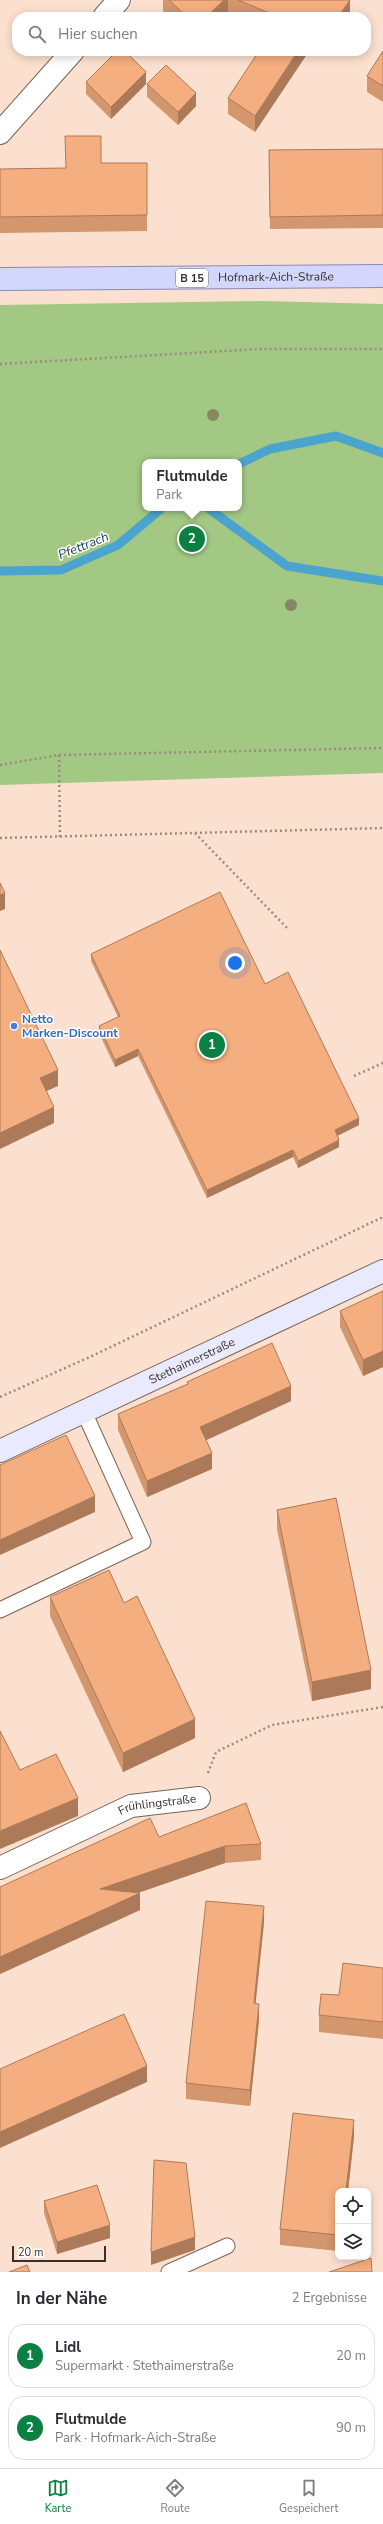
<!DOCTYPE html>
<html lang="de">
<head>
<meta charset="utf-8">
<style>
  :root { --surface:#fff; --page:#f7f7f7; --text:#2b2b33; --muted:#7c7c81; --line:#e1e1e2; --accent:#0b8043 }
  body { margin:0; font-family:"Nunito Sans",sans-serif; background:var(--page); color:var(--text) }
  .controls { position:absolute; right:12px; bottom:12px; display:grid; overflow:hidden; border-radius:8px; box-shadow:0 2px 10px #0003 }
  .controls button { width:36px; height:36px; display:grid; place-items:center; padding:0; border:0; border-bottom:1px solid var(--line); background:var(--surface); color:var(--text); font:20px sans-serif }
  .scale { position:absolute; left:12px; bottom:10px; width:94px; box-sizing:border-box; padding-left:4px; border:2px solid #3a3029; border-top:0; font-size:11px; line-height:14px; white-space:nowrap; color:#3a3029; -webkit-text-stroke:3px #fff; paint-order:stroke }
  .you { position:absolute; left:235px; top:963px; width:14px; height:14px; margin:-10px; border:3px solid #fff; border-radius:50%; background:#1a73e8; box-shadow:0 0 0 6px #1a73e833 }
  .badge { display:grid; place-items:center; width:26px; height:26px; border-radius:50%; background:var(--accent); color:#fff; font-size:13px; font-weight:700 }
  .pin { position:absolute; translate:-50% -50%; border:2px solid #fff; box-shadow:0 1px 4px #0006 }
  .popup { position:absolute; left:142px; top:459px; width:100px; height:52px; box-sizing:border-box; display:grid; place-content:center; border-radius:8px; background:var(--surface); filter:drop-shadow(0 1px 3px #0005); font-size:13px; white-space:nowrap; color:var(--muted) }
  .popup b { font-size:15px; color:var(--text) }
  .popup::after { content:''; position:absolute; left:50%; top:100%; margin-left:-8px; border:8px solid transparent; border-top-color:var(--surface) }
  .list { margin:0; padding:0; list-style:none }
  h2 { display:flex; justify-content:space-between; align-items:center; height:52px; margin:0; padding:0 16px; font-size:17px }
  h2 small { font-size:13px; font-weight:400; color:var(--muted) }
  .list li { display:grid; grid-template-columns:26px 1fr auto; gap:12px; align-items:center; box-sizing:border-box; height:64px; margin:0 8px 8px; padding:0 8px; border:1px solid var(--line); border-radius:16px }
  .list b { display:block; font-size:15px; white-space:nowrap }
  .list p { margin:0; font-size:13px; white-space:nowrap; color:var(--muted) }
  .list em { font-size:13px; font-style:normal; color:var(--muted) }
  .icon { flex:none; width:22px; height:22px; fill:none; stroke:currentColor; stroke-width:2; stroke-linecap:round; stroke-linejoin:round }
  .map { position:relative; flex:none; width:383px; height:2272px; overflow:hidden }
  .search { position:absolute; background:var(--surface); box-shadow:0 2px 10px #0003; left:12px; right:12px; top:12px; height:44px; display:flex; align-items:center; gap:10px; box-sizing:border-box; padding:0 14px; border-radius:16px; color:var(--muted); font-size:15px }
  .sheet { height:196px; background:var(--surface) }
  nav { display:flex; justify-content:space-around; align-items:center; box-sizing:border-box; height:56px; border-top:1px solid var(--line); background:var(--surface); font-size:11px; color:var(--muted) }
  nav a { display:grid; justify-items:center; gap:2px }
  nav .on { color:var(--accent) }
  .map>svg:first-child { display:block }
  .green { fill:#a2c884; fill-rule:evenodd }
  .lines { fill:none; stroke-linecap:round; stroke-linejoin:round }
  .stream { stroke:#4ba4cd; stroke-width:9 }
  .lane-casing { stroke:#7a6354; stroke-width:17 }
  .street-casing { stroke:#7a6354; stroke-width:24 }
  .secondary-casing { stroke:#7a6354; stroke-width:24 }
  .primary-casing { stroke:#8b8ab2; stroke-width:24 }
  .path { stroke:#9d8a7e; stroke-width:2.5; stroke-dasharray:2 3; stroke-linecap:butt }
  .lane { stroke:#fff; stroke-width:15 }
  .street { stroke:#fff; stroke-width:22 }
  .secondary { stroke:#e9eafe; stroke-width:22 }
  .primary { stroke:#d3d6fd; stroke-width:22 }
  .tree { fill:#868764 }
  .wall { fill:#d3966d }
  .shaded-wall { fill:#ac7a59 }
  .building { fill:#f5ae7f; stroke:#ac7a59 }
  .shop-dot { fill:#3f7fe0; stroke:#fff; stroke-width:1.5 }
  .labels { text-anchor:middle; stroke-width:3; stroke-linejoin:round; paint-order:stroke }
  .shield { fill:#fff; stroke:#756e69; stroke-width:1 }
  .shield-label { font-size:11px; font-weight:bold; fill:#3a3029 }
  .street-label { font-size:12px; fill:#3a3029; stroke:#fff }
  .shop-label { font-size:12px; font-weight:bold; fill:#366cbe; stroke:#fff; text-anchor:start }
  .water-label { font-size:13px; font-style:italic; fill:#163c4e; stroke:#fff }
</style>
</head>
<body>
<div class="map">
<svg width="383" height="2272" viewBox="0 0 383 2272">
  <rect width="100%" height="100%" fill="#fbe0cf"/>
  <path class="green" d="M263,301L383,304V773L0,785V305ZM145,462H239V508H145Z"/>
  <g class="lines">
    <g class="stream">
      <path d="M239,464L270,449L336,436L383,453"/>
      <path d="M208,508L287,566L383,581"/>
      <path d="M0,571L61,570L118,545L162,508"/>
    </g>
    <g class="lane-casing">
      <g id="lane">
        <path d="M0,1610L143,1542L84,1412"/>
        <path d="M169,2272L227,2246"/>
      </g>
    </g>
    <g class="street-casing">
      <g id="street">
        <path d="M104,17L119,0"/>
        <path d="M0,133L73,51"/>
        <path id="s1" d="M0,1868L131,1806L199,1798"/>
      </g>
    </g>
    <g class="secondary-casing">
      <g id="secondary">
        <path id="s2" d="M0,1451L383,1271"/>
      </g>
    </g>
    <g class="primary-casing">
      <g id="primary">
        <path id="s3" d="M0,279L383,276"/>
      </g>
    </g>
    <g class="path">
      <path d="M0,364L260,349H383"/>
      <path d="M59,755L60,837"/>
      <path d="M0,765L59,755L383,748"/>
      <path d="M195,833L289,930"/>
      <path d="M0,838L383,828"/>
      <path d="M354,1076L383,1063"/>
      <path d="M0,1397L92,1356L383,1217"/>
      <path d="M208,1773L216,1752L272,1725L383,1707"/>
    </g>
    <use href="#lane" class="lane"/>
    <use href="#street" class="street"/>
    <use href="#secondary" class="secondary"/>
    <use href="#primary" class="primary"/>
  </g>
  <g class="tree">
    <circle cx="213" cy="415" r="6"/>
    <circle cx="291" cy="605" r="6"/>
  </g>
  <g class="wall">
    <path d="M163,0H350V16L349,17H241L228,12L223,17H170L163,11Z"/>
    <path d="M259,51H309L255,132L228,114V98Z"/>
    <path d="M383,51V102L367,92V76Z"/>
    <path d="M86,82L146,84L111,119L86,94Z"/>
    <path d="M147,84L196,106L178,125L147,97Z"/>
    <path d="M383,149V228L270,229L269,150Z"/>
    <path d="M101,163H147V231L0,233V169L65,168Z"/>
    <path d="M91,954L265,984L359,1125L337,1136L339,1147L298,1168L293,1157L207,1198L138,1056L115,1067L99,1033V1026L118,1017L91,961Z"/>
    <path d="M383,1291V1367L363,1376L340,1327V1311Z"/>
    <path d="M187,1382L291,1401L206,1440L212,1469L147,1497L118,1430V1414L187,1384Z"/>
    <path d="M277,1510L371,1689L312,1701L277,1529Z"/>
    <path d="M50,1597L124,1603L195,1738L123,1772L50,1616Z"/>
    <path d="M159,1837L261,1844V1860L225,1863L137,1893L140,1910L0,1974Z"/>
    <path d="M264,1922L255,2004L259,2020L250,2106L186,2099V2083Z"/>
    <path d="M383,1968V2039L319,2032V2015L339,1995Z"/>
    <path d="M354,2136L348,2191H338V2251L280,2245V2229Z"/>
    <path d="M44,2201L110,2238L57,2254L44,2213Z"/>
  </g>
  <g class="shaded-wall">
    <path d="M224,0H228V12L223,17H206Z"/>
    <path d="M350,0V16L349,17H338Z"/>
    <path d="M298,51H309L255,132V116Z"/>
    <path d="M146,72V84L111,119V107Z"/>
    <path d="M196,93V106L178,125V112Z"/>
    <path d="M5,893V909L0,911V895Z"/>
    <path d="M138,1049V1056L115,1067V1060Z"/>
    <path d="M58,1070V1086L40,1094V1078Z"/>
    <path d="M54,1107V1123L0,1149V1133Z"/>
    <path d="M359,1118V1125L335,1137V1130Z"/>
    <path d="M339,1140V1147L298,1168V1161Z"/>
    <path d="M293,1150V1157L207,1198V1190Z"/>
    <path d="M383,1351V1367L363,1376V1360Z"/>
    <path d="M291,1386V1401L200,1443V1427Z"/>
    <path d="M212,1453V1469L147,1497V1481Z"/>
    <path d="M95,1496V1512L0,1555V1540Z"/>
    <path d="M371,1670V1689L312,1701V1682Z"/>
    <path d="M195,1719V1738L123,1772V1753Z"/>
    <path d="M78,1798V1816L0,1849V1831Z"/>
    <path d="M225,1846V1863L100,1906V1889Z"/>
    <path d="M140,1893V1910L0,1974V1957Z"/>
    <path d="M264,1906V1922L254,2019V2003Z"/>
    <path d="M259,2004V2020L250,2106V2090Z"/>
    <path d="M147,2066V2082L0,2148V2132Z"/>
    <path d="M354,2120V2136L348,2191H346Z"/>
    <path d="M110,2225V2238L57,2254V2242Z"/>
    <path d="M195,2237V2250L151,2265V2252Z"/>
  </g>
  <g class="building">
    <path d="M169,0H224L206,17H187Z"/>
    <path d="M238,0H350L338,17H279Z"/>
    <path d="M117,51H125L146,72L111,107L86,82Z"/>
    <path d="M259,51H298L255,116L228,98Z"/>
    <path d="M383,51V86L367,76Z"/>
    <path d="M166,65L196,93L178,112L147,84Z"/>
    <path d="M65,136H101V163H147V215L0,217V169L66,168Z"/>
    <path d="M383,149V215L270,217L269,150Z"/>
    <path d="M0,883L5,893L0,895Z"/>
    <path d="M220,892L265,984L288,972L359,1118L335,1130L339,1140L298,1161L293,1150L207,1190L138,1049L115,1060L99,1026L120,1016L91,954Z"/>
    <path d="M0,950L58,1070L40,1078L54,1107L0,1133Z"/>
    <path d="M383,1291V1351L363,1360L340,1311Z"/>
    <path d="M272,1343L291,1386L200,1427L212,1453L147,1481L118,1414L188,1384L187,1382Z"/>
    <path d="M66,1435L95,1496L0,1540V1465Z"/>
    <path d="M336,1498L371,1670L312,1682L277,1510Z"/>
    <path d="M109,1570L124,1603L137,1596L195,1719L123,1753L50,1597Z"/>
    <path d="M0,1731L20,1770L56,1754L78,1798L0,1831Z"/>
    <path d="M246,1803L261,1844L225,1846L100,1889L140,1893L0,1957V1887L150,1818L159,1837Z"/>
    <path d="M206,1901L264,1906L254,2003L259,2004L250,2090L186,2083Z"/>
    <path d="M343,1963L383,1968V2022L319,2015L321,1994L339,1995Z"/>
    <path d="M124,2014L147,2066L0,2132V2069Z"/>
    <path d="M293,2113L354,2120L346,2191H338V2235L280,2229Z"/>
    <path d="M154,2160L186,2163L195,2237L151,2252Z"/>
    <path d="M97,2185L110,2225L57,2242L44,2201Z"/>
    <path d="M371,2258L372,2272H329Z"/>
    <path d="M27,2265L30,2272H9Z"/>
  </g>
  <circle class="shop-dot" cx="14" cy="1026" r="4"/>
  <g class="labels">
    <rect class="shield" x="176" y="269" width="32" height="18" rx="3"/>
    <g class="shield-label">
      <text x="192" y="282">B 15</text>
    </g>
    <g class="street-label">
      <text dy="4" stroke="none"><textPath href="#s3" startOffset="276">Hofmark-Aich-Straße</textPath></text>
      <text dy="4" stroke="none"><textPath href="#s2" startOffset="212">Stethaimerstraße</textPath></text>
      <text dy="4" stroke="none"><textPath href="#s1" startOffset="171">Frühlingstraße</textPath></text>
    </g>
    <g class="shop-label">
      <text x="22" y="1023">Netto<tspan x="22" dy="14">Marken-Discount</tspan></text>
    </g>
    <g class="water-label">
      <text transform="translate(83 545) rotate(-22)" y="5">Pfettrach</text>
    </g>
  </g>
</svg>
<div class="controls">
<button><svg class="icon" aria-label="locate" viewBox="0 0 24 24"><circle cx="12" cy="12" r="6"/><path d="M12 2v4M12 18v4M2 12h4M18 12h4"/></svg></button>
<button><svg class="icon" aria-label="layers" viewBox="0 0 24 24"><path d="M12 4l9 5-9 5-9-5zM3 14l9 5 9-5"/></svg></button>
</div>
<div class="scale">20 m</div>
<div class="you"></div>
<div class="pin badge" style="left:212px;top:1045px">1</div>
<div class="pin badge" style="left:192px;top:539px">2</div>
<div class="popup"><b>Flutmulde</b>Park</div>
<div class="search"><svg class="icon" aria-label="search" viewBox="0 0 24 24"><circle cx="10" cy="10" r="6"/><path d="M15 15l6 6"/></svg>Hier suchen</div>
</div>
<section class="sheet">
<h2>In der Nähe<small>2 Ergebnisse</small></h2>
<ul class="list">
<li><span class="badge">1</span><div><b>Lidl</b><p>Supermarkt · Stethaimerstraße</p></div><em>20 m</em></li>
<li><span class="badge">2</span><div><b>Flutmulde</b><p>Park · Hofmark-Aich-Straße</p></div><em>90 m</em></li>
</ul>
</section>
<nav>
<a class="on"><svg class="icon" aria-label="map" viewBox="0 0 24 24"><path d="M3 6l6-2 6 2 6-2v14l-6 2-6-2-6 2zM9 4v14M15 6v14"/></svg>Karte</a>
<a><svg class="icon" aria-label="directions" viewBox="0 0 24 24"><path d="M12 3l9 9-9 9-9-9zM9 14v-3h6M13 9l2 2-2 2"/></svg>Route</a>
<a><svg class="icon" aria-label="saved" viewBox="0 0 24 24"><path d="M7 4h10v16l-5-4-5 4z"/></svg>Gespeichert</a>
</nav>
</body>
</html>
